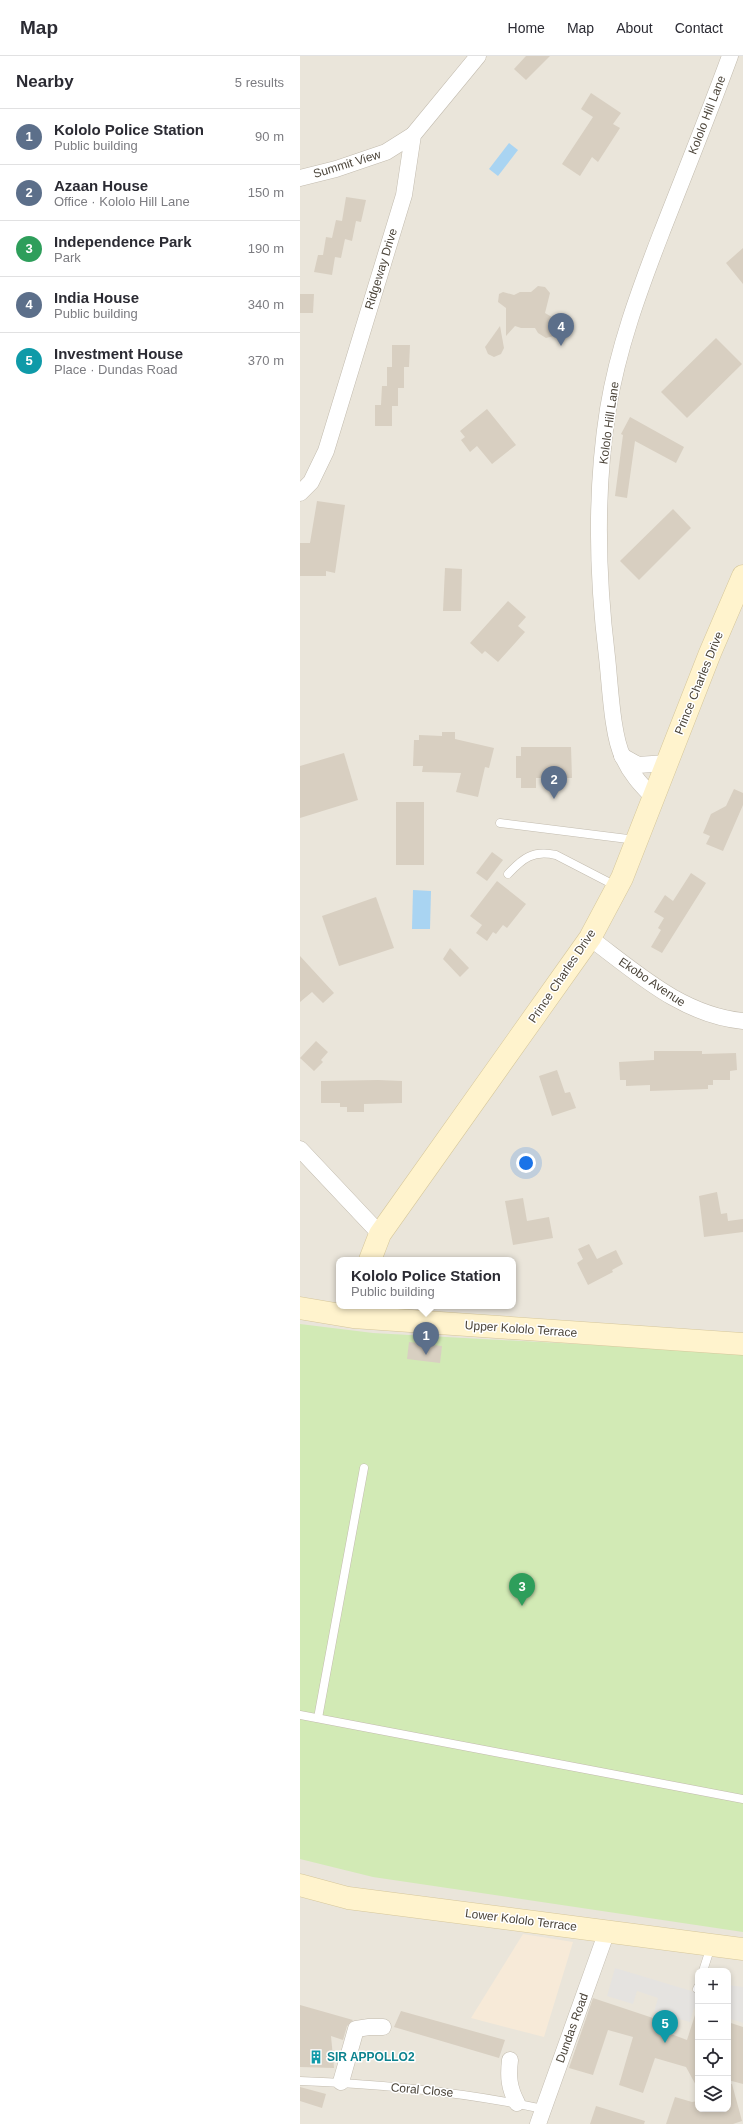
<!DOCTYPE html>
<html lang="en">
<head>
<meta charset="utf-8">
<style>
  :root { --surface:#fff; --page:#f2f2f3; --text:#2b2b33; --muted:#7c7c81; --line:#e1e1e2; --accent:#db2777 }
  body { margin:0; font-family:Arial,sans-serif; background:var(--page); color:var(--text) }
  .controls { position:absolute; right:12px; bottom:12px; display:grid; overflow:hidden; border-radius:8px; box-shadow:0 2px 6px #0003 }
  .controls button { width:36px; height:36px; display:grid; place-items:center; padding:0; border:0; border-bottom:1px solid var(--line); background:var(--surface); color:var(--text); font:20px sans-serif }
  .you { position:absolute; left:226px; top:1107px; width:14px; height:14px; margin:-10px; border:3px solid #fff; border-radius:50%; background:#1a73e8; box-shadow:0 0 0 6px #1a73e833 }
  .badge { display:grid; place-items:center; width:26px; height:26px; border-radius:50%; background:var(--accent); color:#fff; font-size:13px; font-weight:700 }
  .pin { position:absolute; translate:-50% -33px; filter:drop-shadow(0 1px 2px #0008) }
  .pin::after { content:''; position:absolute; top:21px; width:14px; height:12px; background:inherit; clip-path:polygon(0 0,100% 0,50% 100%) }
  .popup { position:absolute; left:36px; top:1201px; width:180px; height:52px; box-sizing:border-box; display:grid; place-content:center; border-radius:8px; background:var(--surface); filter:drop-shadow(0 1px 3px #0005); font-size:13px; white-space:nowrap; color:var(--muted) }
  .popup b { font-size:15px; color:var(--text) }
  .popup::after { content:''; position:absolute; left:50%; top:100%; margin-left:-8px; border:8px solid transparent; border-top-color:var(--surface) }
  .list { margin:0; padding:0; list-style:none }
  h2 { display:flex; justify-content:space-between; align-items:center; height:52px; margin:0; padding:0 16px; font-size:17px }
  h2 small { font-size:13px; font-weight:400; color:var(--muted) }
  .list li { display:grid; grid-template-columns:26px 1fr auto; gap:12px; align-items:center; box-sizing:border-box; height:56px; padding:0 16px; border-top:1px solid var(--line) }
  .list b { display:block; font-size:15px; white-space:nowrap }
  .list p { margin:0; font-size:13px; white-space:nowrap; color:var(--muted) }
  .list em { font-size:13px; font-style:normal; color:var(--muted) }
  .icon { flex:none; width:22px; height:22px; fill:none; stroke:currentColor; stroke-width:2; stroke-linecap:round; stroke-linejoin:round }
  .map { position:relative; flex:none; width:443px; height:2068px; overflow:hidden }
  header { display:flex; align-items:center; gap:24px; box-sizing:border-box; height:56px; padding:0 20px; background:var(--surface); border-bottom:1px solid var(--line) }
  header strong { font-size:19px }
  nav { display:flex; gap:22px; margin-inline-start:auto; font-size:14px }
  main { display:flex }
  aside { flex:1; background:var(--surface) }
  .map>svg:first-child { display:block }
  .residential { fill:#eae5da; fill-rule:evenodd }
  .commercial { fill:#f7ead8 }
  .green { fill:#d2eab5 }
  .parking { fill:#e5e3e0 }
  .water { fill:#a9d4f2 }
  .building { fill:#d8cfc1 }
  .lines { fill:none; stroke-linecap:round; stroke-linejoin:round }
  .lane-casing { stroke:#c2bbae; stroke-width:9 }
  .street-casing { stroke:#c2bbae; stroke-width:17 }
  .secondary-casing { stroke:#d6c79b; stroke-width:23 }
  .lane { stroke:#fff; stroke-width:8 }
  .street { stroke:#fff; stroke-width:16 }
  .secondary { stroke:#fff3cd; stroke-width:22 }
  .labels { text-anchor:middle; stroke-width:3; stroke-linejoin:round; paint-order:stroke }
  .street-label { font-size:12px; fill:#4b4439; stroke:#fff }
  .culture-label { font-size:12px; font-weight:bold; fill:#0d838f; stroke:#fff; text-anchor:start }
</style>
</head>
<body>
<header>
<strong>Map</strong>
<nav><a>Home</a><a>Map</a><a>About</a><a>Contact</a></nav>
</header>
<main>
<aside>
<h2>Nearby<small>5 results</small></h2>
<ul class="list">
<li><span class="badge" style="background:#5c6f8a">1</span><div><b>Kololo Police Station</b><p>Public building</p></div><em>90 m</em></li>
<li><span class="badge" style="background:#5c6f8a">2</span><div><b>Azaan House</b><p>Office · Kololo Hill Lane</p></div><em>150 m</em></li>
<li><span class="badge" style="background:#2e9e5b">3</span><div><b>Independence Park</b><p>Park</p></div><em>190 m</em></li>
<li><span class="badge" style="background:#5c6f8a">4</span><div><b>India House</b><p>Public building</p></div><em>340 m</em></li>
<li><span class="badge" style="background:#0f9aa8">5</span><div><b>Investment House</b><p>Place · Dundas Road</p></div><em>370 m</em></li>
</ul>
</aside>
<div class="map">
<svg width="443" height="2068" viewBox="0 0 443 2068">
  <rect width="100%" height="100%" fill="#f6f3ec"/>
  <path class="residential" d="M0,0H443V2068H0ZM39,1204H213V1250H39ZM398,1915H428V2053H398Z"/>
  <path class="commercial" d="M223,1878L273,1886L244,1981L171,1962Z"/>
  <path class="green" d="M0,1268L73,1277L443,1297V1876L73,1821L0,1803Z"/>
  <g class="parking">
    <path d="M315,1912L398,1937V1953L394,1952L390,1966L354,1956L358,1942L337,1935L333,1948L307,1940Z"/>
    <path d="M428,1929L443,1931V1967L428,1962Z"/>
  </g>
  <g class="water">
    <path d="M209,87L218,94L198,120L189,113Z"/>
    <path d="M113,834L131,835L130,873H112Z"/>
  </g>
  <g class="building">
    <path d="M226,0H250L226,24L214,13Z"/>
    <path d="M291,37L321,57L313,68L320,72L298,106L292,101L280,120L262,108L293,61L281,53Z"/>
    <path d="M46,141L66,144L61,166L56,165L52,185L45,183L41,202L35,201L32,219L14,216L18,199H23L26,181L32,182L36,164L42,165Z"/>
    <path d="M443,192V228L426,207Z"/>
    <path d="M238,230L245,231L250,237L245,257L257,264L259,272L257,277L254,280L246,282L238,277L235,272H221L215,270L206,280V252L198,246L199,238L203,236L214,239L220,236H231Z"/>
    <path d="M0,238H14L13,257H0Z"/>
    <path d="M200,270L204,292L201,298L194,301L188,298L185,291Z"/>
    <path d="M416,282L442,308L387,362L361,336Z"/>
    <path d="M92,289H110L109,311H104V332H98V350H92V370H75V349H81L82,330H87V311H92Z"/>
    <path d="M187,353L216,389L192,408L177,390L170,396L161,384L165,381L160,375Z"/>
    <path d="M330,361L384,391L376,407L335,385L327,442L315,440L323,379L321,378Z"/>
    <path d="M17,445L45,449L35,517L26,515V520H0V487H10Z"/>
    <path d="M373,453L391,472L339,524L320,505Z"/>
    <path d="M145,512L162,513L161,555H143Z"/>
    <path d="M208,545L226,561L218,570L225,576L198,606L185,595L182,598L170,587Z"/>
    <path d="M142,676H155V683L194,692L189,712L185,711L178,741L156,736L161,717L122,716L123,710H113L114,684H119V679L142,680Z"/>
    <path d="M221,691H271L272,722H236V732H221V722H216V700H221Z"/>
    <path d="M44,697L58,744L0,762V710Z"/>
    <path d="M434,733L443,737V749L423,795L406,788L410,780L403,777L411,758L426,750Z"/>
    <rect x="96" y="746" width="28" height="63"/>
    <path d="M192,796L203,804L187,825L176,817Z"/>
    <path d="M391,817L406,827L362,897L351,891L361,874L358,872L364,862L354,856L365,839L373,845Z"/>
    <path d="M197,825L226,848L207,872L203,869L196,878L193,876L187,885L176,877L182,869L170,860Z"/>
    <path d="M76,841L94,892L39,910L22,860Z"/>
    <path d="M150,892L169,912L160,921L143,903Z"/>
    <path d="M0,900L34,937L23,947L12,936L0,946Z"/>
    <path d="M16,985L28,996L21,1004L23,1006L14,1015L0,1002Z"/>
    <path d="M354,995H402V998L436,997L437,1014L430,1015V1024H413V1029H408V1033L350,1035V1029L326,1030V1024H320L319,1006L354,1004Z"/>
    <path d="M257,1014L265,1037L270,1036L276,1052L252,1060L239,1020Z"/>
    <path d="M78,1024L102,1025V1047L64,1048V1056H47V1051H40V1047H21V1025Z"/>
    <path d="M417,1136L421,1158L427,1157L428,1165L443,1163V1176L404,1181L399,1140Z"/>
    <path d="M223,1142L227,1165L249,1161L253,1182L213,1189L205,1145Z"/>
    <path d="M289,1188L297,1203L316,1194L323,1208L312,1214L313,1216L288,1229L277,1207L283,1203L278,1193Z"/>
    <path d="M109,1286L142,1290L140,1307L107,1303Z"/>
    <path d="M293,1942L365,1966L363,1975L387,1984L395,1959H398V2033L386,2011L355,2002L343,2037L319,2029L333,1981L308,1974L293,2019L269,2012Z"/>
    <path d="M0,1949L53,1964L47,1970L43,1984L31,1980L34,2012L0,2011Z"/>
    <path d="M101,1955L205,1984L199,2002L94,1971Z"/>
    <path d="M428,1966L443,1971V2028L428,2024Z"/>
    <path d="M428,2028H432L442,2065L433,2068H366L375,2041L392,2046L398,2045V2053H428Z"/>
    <path d="M0,2031L26,2038L22,2052L0,2045Z"/>
    <path d="M296,2050L345,2065L344,2068H290Z"/>
  </g>
  <g class="lines">
    <g class="lane-casing">
      <g id="lane">
        <path d="M200,767L336,784"/>
        <path d="M208,818C223,802 233,794 256,799L316,830"/>
        <path d="M0,1659L443,1743"/>
        <path d="M18,1662L64,1412"/>
        <path d="M403,1915L411,1890"/>
        <path d="M397,1933L398,1931"/>
        <path d="M0,2025C82,2028 163,2036 243,2053"/>
      </g>
    </g>
    <g class="street-casing">
      <g id="street">
        <path d="M0,122L36,113L86,96L113,79"/>
        <path d="M0,437L11,426L26,395L104,139L113,79L178,0"/>
        <path d="M322,700L338,709L367,707"/>
        <path d="M353,741C341,729 330,717 323,701C312,680 310,627 307,601C297,519 295,435 308,353C318,292 339,235 361,178C384,119 408,60 430,0"/>
        <path d="M290,882C337,917 382,959 443,965"/>
        <path d="M0,1093L80,1178"/>
        <path d="M210,2004C208,2021 209,2032 217,2047"/>
        <path d="M41,2026L56,1973L69,1971H83"/>
        <path d="M238,2068L307,1875"/>
      </g>
    </g>
    <g class="secondary-casing">
      <g id="secondary">
        <path d="M70,1204L80,1178L290,882L322,822L410,597L443,520"/>
        <path d="M0,1252L53,1261L443,1288"/>
        <path d="M0,1829L48,1842L443,1893"/>
      </g>
    </g>
    <use href="#lane" class="lane"/>
    <use href="#street" class="street"/>
    <use href="#secondary" class="secondary"/>
  </g>
  <defs>
    <g id="building-bare" transform="scale(1.08)"><path d="M-4-6H4V6H1V3H-1V6H-4ZM-2.5-4.3h1.7v1.8h-1.7ZM.8-4.3h1.7v1.8H.8ZM-2.5-1h1.7V.8h-1.7ZM.8-1h1.7V.8H.8Z" fill="#0f9aa8" stroke="#fff" stroke-width="2.5" paint-order="stroke"/></g>
  </defs>
  <g fill-rule="evenodd">
    <use href="#building-bare" x="16" y="2001"/>
  </g>
  <g class="labels">
    <g class="street-label">
      <text transform="translate(407 59) rotate(-69)" y="4">Kololo Hill Lane</text>
      <text transform="translate(47 108) rotate(-17)" y="4">Summit View</text>
      <text transform="translate(81 213) rotate(-73)" y="4">Ridgeway Drive</text>
      <text transform="translate(309 367) rotate(-82)" y="4">Kololo Hill Lane</text>
      <text transform="translate(399 627) rotate(-68)" y="4">Prince Charles Drive</text>
      <text transform="translate(262 920) rotate(-56)" y="4">Prince Charles Drive</text>
      <text transform="translate(352 926) rotate(34)" y="4">Ekobo Avenue</text>
      <text transform="translate(221 1273) rotate(4)" y="4">Upper Kololo Terrace</text>
      <text transform="translate(221 1864) rotate(7)" y="4">Lower Kololo Terrace</text>
      <text transform="translate(272 1972) rotate(-70)" y="4">Dundas Road</text>
      <text transform="translate(122 2034) rotate(5)" y="4">Coral Close</text>
    </g>
    <g class="culture-label">
      <text x="27" y="2005">SIR APPOLLO2</text>
    </g>
  </g>
</svg>
<div class="controls">
<button>+</button>
<button>−</button>
<button><svg class="icon" aria-label="locate" viewBox="0 0 24 24"><circle cx="12" cy="12" r="6"/><path d="M12 2v4M12 18v4M2 12h4M18 12h4"/></svg></button>
<button><svg class="icon" aria-label="layers" viewBox="0 0 24 24"><path d="M12 4l9 5-9 5-9-5zM3 14l9 5 9-5"/></svg></button>
</div>
<div class="you"></div>
<div class="pin badge" style="left:126px;top:1299px;background:#5c6f8a">1</div>
<div class="popup"><b>Kololo Police Station</b>Public building</div>
<div class="pin badge" style="left:254px;top:743px;background:#5c6f8a">2</div>
<div class="pin badge" style="left:222px;top:1550px;background:#2e9e5b">3</div>
<div class="pin badge" style="left:261px;top:290px;background:#5c6f8a">4</div>
<div class="pin badge" style="left:365px;top:1987px;background:#0f9aa8">5</div>
</div>
</main>
</body>
</html>
